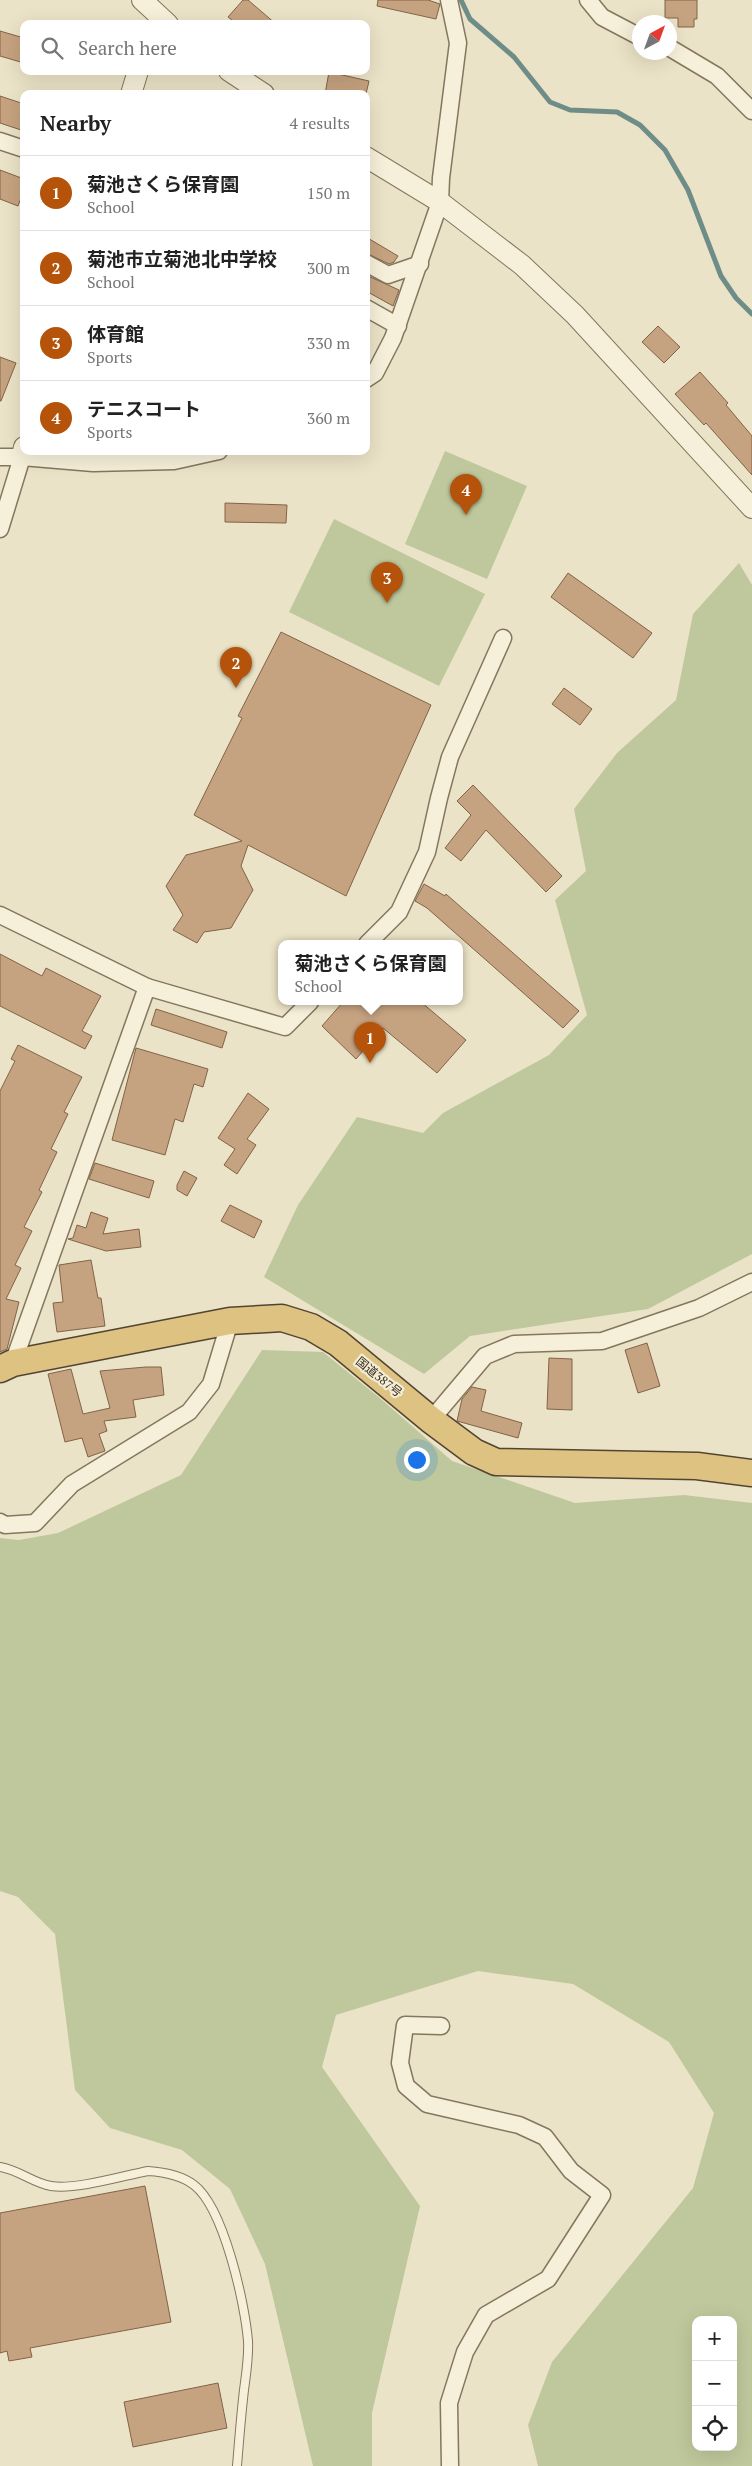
<!DOCTYPE html>
<html lang="en">
<head>
<meta charset="utf-8">
<style>
  :root { --surface:#fff; --page:#f6f6f6; --text:#222; --muted:#767676; --line:#e0e0e0; --accent:#b45309 }
  body { margin:0; font-family:"PT Serif","Noto Sans JP",serif; background:var(--page); color:var(--text) }
  .controls { position:absolute; right:15px; bottom:15px; display:grid; overflow:hidden; border-radius:10px; box-shadow:0 5px 20px #0002 }
  .controls button { width:45px; height:45px; display:grid; place-items:center; padding:0; border:0; border-bottom:1px solid var(--line); background:var(--surface); color:var(--text); font:25px sans-serif }
  .compass { position:absolute; left:632px; top:15px; width:45px; height:45px; border-radius:50%; background:var(--surface); box-shadow:0 5px 20px #0002; rotate:41deg }
  .you { position:absolute; left:416px; top:1459px; width:18px; height:18px; margin:-12px; border:4px solid #fff; border-radius:50%; background:#1a73e8; box-shadow:0 0 0 8px #1a73e833 }
  .badge { display:grid; place-items:center; width:32px; height:32px; border-radius:50%; background:var(--accent); color:#fff; font-size:16px; font-weight:700 }
  .pin { position:absolute; translate:-50% -41px; filter:drop-shadow(0 1px 2px #0008) }
  .pin::after { content:''; position:absolute; top:26px; width:18px; height:15px; background:inherit; clip-path:polygon(0 0,100% 0,50% 100%) }
  .popup { position:absolute; left:278px; top:940px; width:185px; height:65px; box-sizing:border-box; display:grid; place-content:center; border-radius:10px; background:var(--surface); filter:drop-shadow(0 1px 4px #0005); font-size:16px; white-space:nowrap; color:var(--muted) }
  .popup b { font-size:19px; color:var(--text) }
  .popup::after { content:''; position:absolute; left:50%; top:100%; margin-left:-10px; border:10px solid transparent; border-top-color:var(--surface) }
  .list { margin:0; padding:0; list-style:none }
  h2 { display:flex; justify-content:space-between; align-items:center; height:65px; margin:0; padding:0 20px; font-size:21px }
  h2 small { font-size:16px; font-weight:400; color:var(--muted) }
  .list li { display:grid; grid-template-columns:32px 1fr auto; gap:15px; align-items:center; box-sizing:border-box; height:75px; padding:0 20px; border-top:1px solid var(--line) }
  .list b { display:block; font-size:19px; white-space:nowrap }
  .list p { margin:0; font-size:16px; white-space:nowrap; color:var(--muted) }
  .list em { font-size:16px; font-style:normal; color:var(--muted) }
  .icon { flex:none; width:28px; height:28px; fill:none; stroke:currentColor; stroke-width:2; stroke-linecap:round; stroke-linejoin:round }
  .map { position:relative; flex:none; width:752px; height:2466px; overflow:hidden }
  .search { position:absolute; background:var(--surface); box-shadow:0 5px 20px #0002; left:20px; top:20px; width:350px; height:55px; display:flex; align-items:center; gap:12px; box-sizing:border-box; padding:0 18px; border-radius:10px; color:var(--muted); font-size:19px }
  .panel { position:absolute; background:var(--surface); box-shadow:0 5px 20px #0002; left:20px; top:90px; width:350px; height:365px; border-radius:10px }
  .map>svg:first-child { display:block }
  .green { fill:#bfc89c; fill-rule:evenodd }
  .lines { fill:none; stroke-linecap:round; stroke-linejoin:round }
  .stream { stroke:#6f8d88; stroke-width:5 }
  .building { fill:#c6a380; stroke:#826346 }
  .service-casing { stroke:#85765e; stroke-width:10 }
  .minor-casing { stroke:#85765e; stroke-width:19 }
  .tertiary-casing { stroke:#85765e; stroke-width:22 }
  .trunk-casing { stroke:#534432; stroke-width:29 }
  .service { stroke:#f6f0da; stroke-width:8 }
  .minor { stroke:#f6f0da; stroke-width:16 }
  .tertiary { stroke:#f6f0da; stroke-width:20 }
  .trunk { stroke:#dec282; stroke-width:26 }
  .labels { text-anchor:middle; stroke-width:4.5; stroke-linejoin:round; paint-order:stroke }
  .street-label { font-size:12px; fill:#372d20; stroke:#f3edd6 }
</style>
</head>
<body>
<div class="map">
<svg width="752" height="2466" viewBox="0 0 752 2466">
  <rect width="100%" height="100%" fill="#ebe3c7"/>
  <g class="green">
    <path d="M445,451L527,486L487,579L405,544Z"/>
    <path d="M334,519L485,594L439,686L289,612Z"/>
    <path d="M739,563L752,585V1254L648,1309L470,1336L424,1374L264,1277L298,1205L357,1117L423,1133L443,1113L549,1055L587,1015L555,900L586,871L574,809L617,753L676,700L693,614Z"/>
    <path d="M262,1350L323,1352L381,1399L452,1461L575,1503L684,1495L752,1503V2466H538L528,2425L552,2362L693,2188L714,2113L669,2042L573,1984L478,1971L336,2015L322,2067L420,2206L372,2413V2466H313L265,2264L230,2189L182,2150L110,2128L75,2090L55,1934L18,1897L0,1891V1538L19,1540L58,1533L181,1475ZM696,2320H733V2447H696Z"/>
  </g>
  <g class="lines">
    <path class="stream" d="M461,0L470,19L514,57L550,102L570,110L617,112L640,125L665,150L688,190L721,276L736,298L752,314"/>
  </g>
  <g class="building">
    <path d="M243,0H248L276,24H237L228,17Z"/>
    <path d="M378,0H428L440,4L436,19L377,6Z"/>
    <path d="M665,0H697V19H694V27H678V18H665Z"/>
    <path d="M0,31L24,38V63L0,56Z"/>
    <path d="M329,72L369,81L366,94H325Z"/>
    <path d="M0,96L24,104V131L0,123Z"/>
    <path d="M0,170L24,179V190L18,206L0,199Z"/>
    <path d="M366,237L398,256L394,262L389,264L366,253Z"/>
    <path d="M366,275L399,290L393,306L366,291Z"/>
    <path d="M658,326L680,347L664,363L642,342Z"/>
    <path d="M0,357L16,363L1,401H0Z"/>
    <path d="M700,372L728,403L726,405L752,436V475L706,423L704,425L675,394Z"/>
    <path d="M225,503L287,505L286,523L225,522Z"/>
    <path d="M568,573L652,633L633,658L551,597Z"/>
    <path d="M281,632L431,705L346,896L248,845L241,866L253,890L231,928L204,932L197,943L173,930L183,915L166,886L186,855L242,841L194,815L242,718L238,716Z"/>
    <path d="M564,688L592,709L580,725L552,704Z"/>
    <path d="M473,785L562,876L546,892L486,830L461,861L445,848L471,815L457,801Z"/>
    <path d="M424,884L445,896L446,894L579,1011L563,1028L427,908L415,901Z"/>
    <path d="M0,954L42,976L46,968L101,996L82,1031L92,1036L85,1049L0,1006Z"/>
    <path d="M343,1002H421L466,1040L437,1073L383,1028L356,1059L322,1026Z"/>
    <path d="M156,1009L227,1032L222,1048L151,1025Z"/>
    <path d="M18,1045L82,1077L64,1112L68,1114L51,1149L57,1152L39,1190L42,1192L24,1227L32,1231L15,1265L21,1268L6,1299L19,1302L7,1349L0,1352V1091L15,1061L11,1059Z"/>
    <path d="M136,1048L208,1069L203,1087L194,1084L183,1122L175,1119L165,1155L112,1140Z"/>
    <path d="M248,1093L269,1109L247,1139L256,1145L237,1174L224,1165L235,1149L218,1138Z"/>
    <path d="M95,1163L154,1181L149,1198L89,1179Z"/>
    <path d="M184,1171L197,1178L187,1196L177,1190V1185Z"/>
    <path d="M230,1205L262,1221L254,1238L221,1221Z"/>
    <path d="M91,1212L108,1218L103,1234L139,1229L141,1247L106,1251L68,1239L73,1238L77,1225L86,1228Z"/>
    <path d="M91,1260L98,1298H101L105,1326L57,1332L53,1303L63,1302L59,1265Z"/>
    <path d="M647,1343L660,1386L638,1393L625,1350Z"/>
    <path d="M549,1358L572,1359V1410L547,1409Z"/>
    <path d="M146,1367H161L164,1395L133,1400L136,1417L104,1421L107,1431L99,1434L105,1451L88,1457L82,1438L65,1442L48,1374L71,1369L83,1414L110,1408L100,1371Z"/>
    <path d="M472,1387L486,1390L481,1411L522,1423L518,1438L457,1421L462,1399Z"/>
    <path d="M145,2186L171,2322L30,2348L32,2357L9,2361L7,2351L0,2353V2213Z"/>
    <path d="M218,2383L227,2428L133,2447L124,2402Z"/>
  </g>
  <g class="lines">
    <g class="service-casing">
      <path id="service" d="M0,2167C19,2170 33,2183 51,2186C76,2190 122,2176 148,2171C164,2172 181,2175 194,2185C224,2208 245,2304 248,2341C249,2357 246,2374 244,2390C241,2416 239,2441 237,2466"/>
    </g>
    <g class="minor-casing">
      <g id="minor">
        <path d="M588,0L602,17L640,37"/>
        <path d="M670,48L717,76L752,111"/>
        <path d="M0,141L24,149"/>
        <path d="M366,263L388,275L420,264"/>
        <path d="M366,308L398,326"/>
        <path d="M366,379L375,373L393,338L440,202L441,178L458,43L449,0"/>
        <path d="M0,457H22L93,463L174,461L219,451"/>
        <path d="M0,529L22,457"/>
        <path d="M0,915L147,987L13,1363"/>
        <path d="M367,944L399,912L427,852L439,798L450,757L503,638"/>
        <path d="M147,987L285,1027L310,1002"/>
        <path d="M431,1420L485,1356L514,1344L602,1341L699,1308L752,1282"/>
        <path d="M0,1522L5,1525L35,1523L72,1484L189,1412L211,1384L230,1321"/>
        <path d="M441,2026L405,2025L400,2063L406,2086L427,2104L519,2125L545,2137L571,2171L602,2195L548,2279L486,2315L465,2352L449,2403L450,2466"/>
      </g>
    </g>
    <g class="tertiary-casing">
      <g id="tertiary">
        <path d="M142,0L168,24"/>
        <path d="M229,71L264,94"/>
        <path d="M131,94L138,71"/>
        <path d="M366,157L440,202L522,265L575,315L752,508"/>
        <path d="M22,457L24,447"/>
      </g>
    </g>
    <g class="trunk-casing">
      <path id="trunk" d="M0,1369L13,1363L230,1321L282,1318L311,1327L338,1343L431,1420L474,1452L496,1462L697,1466L752,1473"/>
    </g>
    <use href="#service" class="service"/>
    <use href="#minor" class="minor"/>
    <use href="#tertiary" class="tertiary"/>
    <use href="#trunk" class="trunk"/>
  </g>
  <g class="labels">
    <g class="street-label">
      <text transform="translate(379 1377) rotate(39)" y="4">国道387号</text>
    </g>
  </g>
</svg>
<div class="controls">
<button>+</button>
<button>−</button>
<button><svg class="icon" aria-label="locate" viewBox="0 0 24 24"><circle cx="12" cy="12" r="6"/><path d="M12 2v4M12 18v4M2 12h4M18 12h4"/></svg></button>
</div>
<svg class="compass" viewBox="-18 -18 36 36"><path d="M0-13l5 13h-10z" fill="#e53935"/><path d="M0 13l5-13h-10z" fill="#767676"/></svg>
<div class="you"></div>
<div class="pin badge" style="left:370px;top:1063px">1</div>
<div class="popup"><b>菊池さくら保育園</b>School</div>
<div class="pin badge" style="left:236px;top:688px">2</div>
<div class="pin badge" style="left:387px;top:603px">3</div>
<div class="pin badge" style="left:466px;top:515px">4</div>
<div class="search"><svg class="icon" aria-label="search" viewBox="0 0 24 24"><circle cx="10" cy="10" r="6"/><path d="M15 15l6 6"/></svg>Search here</div>
<section class="panel">
<h2>Nearby<small>4 results</small></h2>
<ul class="list">
<li><span class="badge">1</span><div><b>菊池さくら保育園</b><p>School</p></div><em>150 m</em></li>
<li><span class="badge">2</span><div><b>菊池市立菊池北中学校</b><p>School</p></div><em>300 m</em></li>
<li><span class="badge">3</span><div><b>体育館</b><p>Sports</p></div><em>330 m</em></li>
<li><span class="badge">4</span><div><b>テニスコート</b><p>Sports</p></div><em>360 m</em></li>
</ul>
</section>
</div>
</body>
</html>
